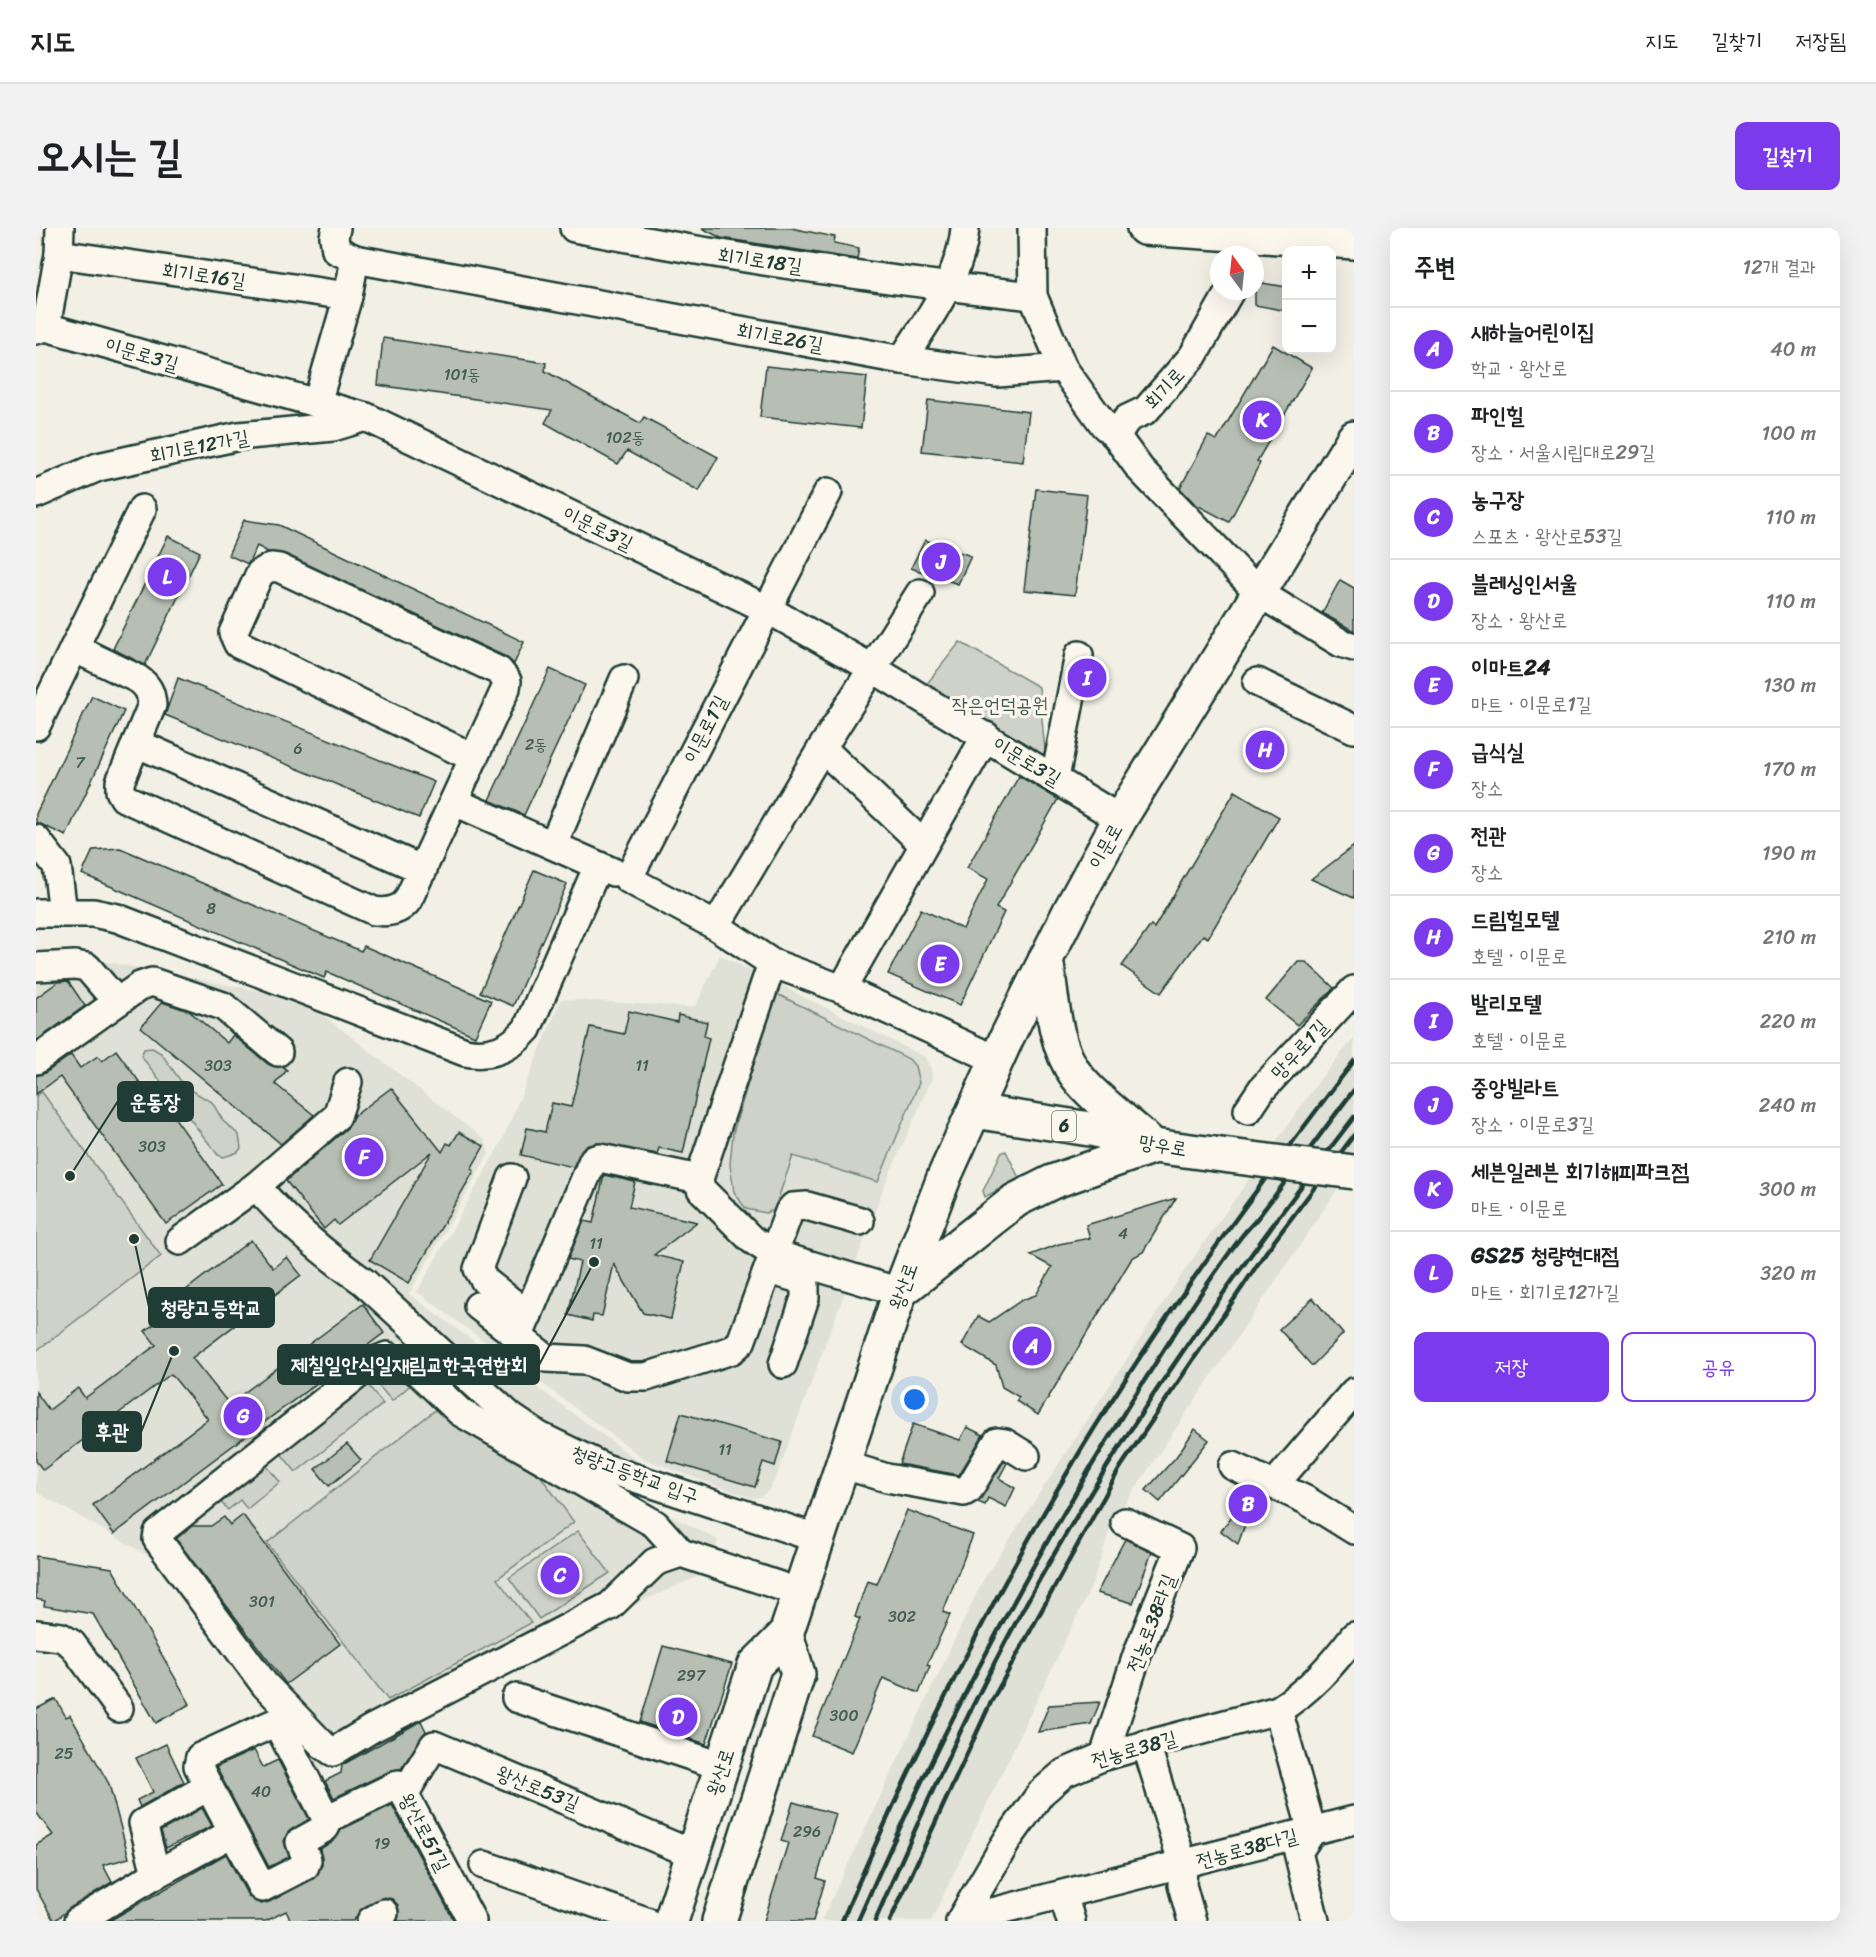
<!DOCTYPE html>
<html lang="ko">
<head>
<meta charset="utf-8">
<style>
  :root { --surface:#fff; --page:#f2f2f2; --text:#202124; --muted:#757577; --line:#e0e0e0; --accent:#7c3aed }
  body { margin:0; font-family:Sriracha,"Poor Story",sans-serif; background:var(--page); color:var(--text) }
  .controls { position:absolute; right:18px; top:18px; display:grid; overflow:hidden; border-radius:12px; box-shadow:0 6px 24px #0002 }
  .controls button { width:54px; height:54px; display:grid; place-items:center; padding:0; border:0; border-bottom:2px solid var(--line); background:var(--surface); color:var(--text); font:30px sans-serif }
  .compass { position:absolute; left:1174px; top:18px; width:54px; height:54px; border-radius:50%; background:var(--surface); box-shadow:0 6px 24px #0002; rotate:345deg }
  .you { position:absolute; left:879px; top:1172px; width:21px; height:21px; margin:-15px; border:4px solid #fff; border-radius:50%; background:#1a73e8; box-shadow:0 0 0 9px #1a73e833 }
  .badge { display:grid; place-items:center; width:39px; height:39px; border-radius:50%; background:var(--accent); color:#fff; font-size:20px; font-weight:700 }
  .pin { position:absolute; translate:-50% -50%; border:3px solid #fff; box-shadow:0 2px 6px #0006 }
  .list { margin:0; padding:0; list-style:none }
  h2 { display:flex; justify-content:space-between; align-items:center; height:78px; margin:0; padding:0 24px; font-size:26px }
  h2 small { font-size:20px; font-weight:400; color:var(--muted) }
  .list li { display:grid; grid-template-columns:39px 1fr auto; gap:18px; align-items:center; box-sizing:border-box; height:84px; padding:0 24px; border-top:2px solid var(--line) }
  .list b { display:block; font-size:22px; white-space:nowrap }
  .list p { margin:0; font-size:20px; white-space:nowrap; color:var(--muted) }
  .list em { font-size:20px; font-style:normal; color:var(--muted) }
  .actions { display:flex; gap:12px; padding:18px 24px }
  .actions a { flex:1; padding:14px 0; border:2px solid var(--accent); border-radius:12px; text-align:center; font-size:21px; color:var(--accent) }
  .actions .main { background:var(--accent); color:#fff }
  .map { position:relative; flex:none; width:1318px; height:1693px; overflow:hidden; border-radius:12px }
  header { display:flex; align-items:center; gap:36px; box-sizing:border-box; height:84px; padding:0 30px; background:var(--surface); border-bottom:2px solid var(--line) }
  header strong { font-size:28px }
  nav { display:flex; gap:33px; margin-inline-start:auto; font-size:21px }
  .intro { display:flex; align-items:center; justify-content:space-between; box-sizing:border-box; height:144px; padding:0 36px }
  h1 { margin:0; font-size:42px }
  .button { padding:15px 27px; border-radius:12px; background:var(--accent); color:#fff; font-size:21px; font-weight:700 }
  main { display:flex; gap:36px; padding:0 36px }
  aside { flex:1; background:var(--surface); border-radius:12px; box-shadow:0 6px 24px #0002 }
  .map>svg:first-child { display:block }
  .built { fill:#e0e1d6; fill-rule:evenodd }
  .green { fill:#cfd2c8; stroke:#77887e; stroke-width:1.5 }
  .building { fill:#b7beb3; stroke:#1f3d34; stroke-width:1.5 }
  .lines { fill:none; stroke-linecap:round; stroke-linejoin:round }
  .minor-casing { stroke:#1f3d34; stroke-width:32 }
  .major-casing { stroke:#1f3d34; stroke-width:38 }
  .minor { stroke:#fbf7ec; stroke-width:27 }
  .major { stroke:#fbf7ec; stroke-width:33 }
  .rail { stroke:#1f3d34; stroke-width:4.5 }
  .major-bridge-casing { stroke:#1f3d34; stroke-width:38; stroke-linecap:butt }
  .major-bridge { stroke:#fbf7ec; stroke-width:33 }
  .labels { text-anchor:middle; stroke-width:6; stroke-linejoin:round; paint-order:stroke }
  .number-label { font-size:16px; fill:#455d54 }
  .shield { fill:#fbf7ec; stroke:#61756b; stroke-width:1.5 }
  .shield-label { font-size:18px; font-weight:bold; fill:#1f3d34 }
  .street-label { font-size:20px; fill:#1f3d34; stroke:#fbf7ec }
  .park-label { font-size:20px; fill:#425b52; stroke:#fbf7ec }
  .leader { fill:none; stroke:#1f3d34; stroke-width:2 }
  .callout-dot { fill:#1f3d34; stroke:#fbf7ec; stroke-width:2 }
  .callout { fill:#1f3d34; stroke:#1f3d34; stroke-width:2 }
  .callout-label { font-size:21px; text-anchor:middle; font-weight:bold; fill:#fff }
</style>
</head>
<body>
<header>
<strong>지도</strong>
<nav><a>지도</a><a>길찾기</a><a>저장됨</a></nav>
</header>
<div class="intro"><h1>오시는 길</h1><a class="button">길찾기</a></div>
<main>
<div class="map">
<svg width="1318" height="1693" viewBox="0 0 1318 1693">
  <rect width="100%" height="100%" fill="#f2f0e5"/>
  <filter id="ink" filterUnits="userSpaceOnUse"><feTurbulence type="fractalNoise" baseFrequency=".0167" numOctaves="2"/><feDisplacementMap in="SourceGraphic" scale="12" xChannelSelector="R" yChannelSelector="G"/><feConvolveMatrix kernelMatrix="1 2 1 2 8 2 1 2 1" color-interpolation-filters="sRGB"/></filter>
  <g filter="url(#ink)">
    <g class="built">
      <path d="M684,727L889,829L895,839L896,851L847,961L740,1250L733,1262L724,1269L715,1270L610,1232L381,1064L467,911L525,771L653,779L660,777Z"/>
      <path d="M66,733L266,771L449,912L453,926L373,1066L604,1234L589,1264L682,1312L673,1344L503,1418L335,1506L279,1545L143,1345L0,1264V735ZM371,1113L418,1150L568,1253L444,1188Z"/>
      <path d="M1318,810V937L1076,1295L1056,1357L895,1693H785L947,1352L1150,1040L1285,850Z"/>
    </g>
    <g class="green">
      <path d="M924,414L1003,459L1011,545L882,467Z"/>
      <path d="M739,765L873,831L879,838L883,855L842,954L757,928L738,982L730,985L710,981L698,964L694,936L697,905Z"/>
      <path d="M116,820L125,825L149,859L176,874L187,893L203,907L205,920L202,924L188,929L182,927L105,828L108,821Z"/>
      <path d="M6,864L125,1028L0,1123V868Z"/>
      <path d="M970,923L983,950L949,969L947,963L965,925Z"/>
      <path d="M347,1140L379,1153L356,1173L333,1147Z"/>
      <path d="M329,1153L347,1176L260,1244L242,1222Z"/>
      <path d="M403,1179L498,1239L538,1294L461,1351L495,1395L352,1472L231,1315Z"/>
      <path d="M227,1233L244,1254L211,1281L204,1272L192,1282L181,1270Z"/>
      <path d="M542,1303L574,1345L503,1391L473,1350Z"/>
    </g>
    <g class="building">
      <path d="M666,0H755L799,9L798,15L823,20L821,31L685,10Z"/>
      <path d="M1219,54L1251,59V83L1219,77Z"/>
      <path d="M347,110L510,135L509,143L604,195L608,189L682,229L663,263L591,223L582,236L509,195L516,182L342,157Z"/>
      <path d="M1237,117L1276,140L1221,233L1224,235L1193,294L1159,276L1144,260L1172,208L1181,212Z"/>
      <path d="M730,138L831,149L825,200L724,189Z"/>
      <path d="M892,172L993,184L987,234L886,223Z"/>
      <path d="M1000,261L1051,267L1039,367L988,362Z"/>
      <path d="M208,292L243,297L488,414L478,436L470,429L249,326L232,324L221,318L212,336L192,327Z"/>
      <path d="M132,308L164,324L109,437L77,421Z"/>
      <path d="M889,312L935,328L922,356L875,340Z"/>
      <path d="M1304,352L1318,360V403L1286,385Z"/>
      <path d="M514,441L549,457L488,587L453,572Z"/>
      <path d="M142,450L398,554L383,590L129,487Z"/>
      <path d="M56,468L88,483L30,608L0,594V586Z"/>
      <path d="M983,548L1022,571L960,680L968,684L924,777L852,746L885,681L927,701L952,651L931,640Z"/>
      <path d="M1199,563L1243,589L1172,710L1167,707L1125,765L1086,738L1115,697L1118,700Z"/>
      <path d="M1318,618V670L1275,651Z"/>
      <path d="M84,620L325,723L328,718L455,773L439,808L291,744L288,750L46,646L57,622Z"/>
      <path d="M498,642L531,656L477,778L444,764Z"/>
      <path d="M1262,734H1270L1298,760L1261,797L1230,772Z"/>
      <path d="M32,753L49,778L0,813V770L22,754Z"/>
      <path d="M126,774L153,783L191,815L197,807L232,836L247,839L251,842L239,856L278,887L245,916L105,799Z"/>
      <path d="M593,783L641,794L642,787L671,794L668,808L673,810L647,925L623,920L621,926L560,915L546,921L537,939L485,927L491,900L509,904L516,875L535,879L554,799L588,806Z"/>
      <path d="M80,822L123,881L129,876L186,956L130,996L24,849L0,866V848L9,845L35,827L44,840L62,828L66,833Z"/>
      <path d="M355,860L406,924L411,915L415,917L423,904L448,918L435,941L438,943L373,1055L334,1032L396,924L302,997L298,992L288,1001L250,953L311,900L317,889Z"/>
      <path d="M568,947L599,954L593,979L661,994L618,1027L648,1034L635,1091L607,1085L578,1036L566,1088L557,1087L556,1093L532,1087L544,1034L532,1031L548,993L557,995Z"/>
      <path d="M1140,970L1107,1024L1096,1030L1002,1187L980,1173L983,1169L966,1159L960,1137L926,1117L942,1088L953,1094L986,1072L1000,1067L1016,1039L994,1027L1023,1016L1054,1010L1050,997Z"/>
      <path d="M215,1012L237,1040L251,1029L265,1047L156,1130L193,1176L327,1076L348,1105L78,1306L57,1277L172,1191L135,1146L7,1242L0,1233V1164L13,1182L42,1160L49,1170L120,1117L109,1103L121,1094L116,1088Z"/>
      <path d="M1277,1070L1307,1106L1276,1138L1243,1101Z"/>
      <path d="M645,1185L746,1214L739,1238L727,1234L719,1259L631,1233Z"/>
      <path d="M877,1196L924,1212L931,1199L947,1207L923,1247L863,1236Z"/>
      <path d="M1159,1201L1173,1212L1124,1274L1110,1262L1140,1229Z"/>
      <path d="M311,1216L325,1232L293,1258L279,1241Z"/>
      <path d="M968,1233L971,1235L963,1250L979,1260L970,1279L952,1270L949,1277L942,1274Z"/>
      <path d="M1214,1263L1220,1266L1202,1316L1185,1303Z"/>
      <path d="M871,1282L937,1307L907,1384L914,1387L891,1437L894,1438L883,1465L847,1450L816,1524L776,1508L824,1391L819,1389L831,1353L841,1356Z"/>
      <path d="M207,1287L304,1416L250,1456L140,1311L156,1298H175L188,1289L194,1297Z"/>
      <path d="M1089,1311L1116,1324L1097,1375L1061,1365Z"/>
      <path d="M0,1328L76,1340L154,1476L120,1495L57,1386L8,1378L9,1373L0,1371Z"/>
      <path d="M627,1418L696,1436L670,1516L604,1494Z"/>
      <path d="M20,1471L30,1489L34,1487L73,1556L93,1630L67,1637L76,1654L34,1680L18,1693L0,1661V1617L17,1607L0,1584V1481Z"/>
      <path d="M1064,1474L1055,1496L1002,1504L1013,1477Z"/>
      <path d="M385,1493L390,1503L365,1541L356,1542L298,1570L289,1553L305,1545L306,1537Z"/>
      <path d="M130,1516L148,1554L104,1579L101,1572L117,1564L100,1530Z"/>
      <path d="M218,1522L227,1539L242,1532L273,1591L251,1606L248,1613L253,1629L233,1639L180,1539Z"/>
      <path d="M757,1574L800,1586L781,1650L789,1653L777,1693H728L752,1615L745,1613Z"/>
      <path d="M356,1577L418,1693H362V1677L356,1671L348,1669L327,1680L317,1693H255L250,1683L230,1693H73L190,1626L212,1668L225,1676L233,1674L277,1651L286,1637L284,1621L297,1613L306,1601Z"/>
      <path d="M166,1580L176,1598L130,1620L125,1603Z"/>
    </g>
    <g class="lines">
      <g class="minor-casing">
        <g id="minor">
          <path d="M538,0C690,29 843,52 997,68"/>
          <path d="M23,26L312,68"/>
          <path d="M319,31L866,132L961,145L1027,140L997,68L996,0"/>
          <path d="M10,99L23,26L24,0"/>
          <path d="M0,102L10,99L330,189L731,381L836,440L1084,591"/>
          <path d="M866,132C891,92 925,49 929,0"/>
          <path d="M1027,140L1068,197L1080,208L1091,191L1110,182L1157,128L1194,63"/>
          <path d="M281,175L312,68L319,31L300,22L298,9L300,0"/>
          <path d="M1080,208L1104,241L1223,365L1305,415L1318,419"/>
          <path d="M792,264L592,651L680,698L736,735L806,761L961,832"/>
          <path d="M0,266L62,239L203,208L297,199L330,189"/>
          <path d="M106,281L38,420L102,451C112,458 115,464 116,477L84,554V563L88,570L338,683C352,685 364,683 372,672L470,460L471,453L463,443L243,340L235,339L224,345L197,405L202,416L438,530"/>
          <path d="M1221,454L1318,501"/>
          <path d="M0,498L38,420"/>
          <path d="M100,515L387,642"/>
          <path d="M786,520L887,616"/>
          <path d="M1019,550L1043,427"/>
          <path d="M419,574L577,644"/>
          <path d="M0,611L21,638L27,684"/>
          <path d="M517,617L588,451"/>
          <path d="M0,685H57L81,690L429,824C455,829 474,821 491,801L562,638"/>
          <path d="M680,698L786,520L884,365"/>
          <path d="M736,735L663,951L665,961L715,1011L738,1026L864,1064"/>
          <path d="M0,739L39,737L51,739L81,774"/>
          <path d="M806,761L950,508"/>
          <path d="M0,832L104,758L116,754L187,778L242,824"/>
          <path d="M1212,882L1226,861L1318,762"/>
          <path d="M476,950L442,1041L449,1053L492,1087"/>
          <path d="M220,958C252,995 288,1026 328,1054L475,1189L503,1208L569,1240L783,1311"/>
          <path d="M144,1013L220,958L301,888L312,854"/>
          <path d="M733,1042L760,1050L769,1057V1070L747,1136"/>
          <path d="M442,1078L510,1130L548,1132L592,1149H610L696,1122L705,1114L753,984L757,979L771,978L824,993"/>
          <path d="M482,1110L557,932L564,930L663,951"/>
          <path d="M808,1237L851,1250L928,1264L933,1261L961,1214L969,1215L990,1228"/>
          <path d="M1197,1238L1270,1272L1318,1302"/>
          <path d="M1238,1257L1318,1164"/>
          <path d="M645,1325L619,1296L424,1184L382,1144L351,1128L339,1133L122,1305L121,1311L229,1457L287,1517L297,1524L335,1501L574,1378L619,1334L645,1325L765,1365"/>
          <path d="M0,1406L25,1409L36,1416L83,1480"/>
          <path d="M480,1470L685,1538"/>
          <path d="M1242,1482L1276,1603L1262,1624L1279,1693"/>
          <path d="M236,1496L243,1499L292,1594L289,1600L264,1614L271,1632L269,1638L226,1660L162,1538L164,1529Z"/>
          <path d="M1110,1516L1147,1637L1146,1657L1156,1693"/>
          <path d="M1068,1528L1101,1427L1144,1320L1089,1294"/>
          <path d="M369,1565L398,1517L657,1626"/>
          <path d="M291,1591L363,1556L436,1693"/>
          <path d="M448,1637L610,1693"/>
          <path d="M120,1646L107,1595L172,1559"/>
          <path d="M1027,1667L1035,1693"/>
          <path d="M925,1692L1318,1592"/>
          <path d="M42,1693L120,1646L196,1605"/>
          <path d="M335,1693L348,1685"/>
          <path d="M924,1693L972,1611L1005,1565L1028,1545L1068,1528L1242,1482C1273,1463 1296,1437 1318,1408"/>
        </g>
      </g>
      <g class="major-casing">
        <g id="major">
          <path d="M1108,0L1318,14"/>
          <path d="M1010,730C1016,768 1017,816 1040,847C1058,871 1090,893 1113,914"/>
          <path d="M938,883L1060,902L1118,918L1178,926"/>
          <path d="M865,1063L980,972L1016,954L1118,918"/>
          <path d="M635,1693L719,1437L750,1406L864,1064L909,947L971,809L1036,679L1084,591L1318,210"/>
          <path d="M683,1693L762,1446L750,1406"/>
        </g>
      </g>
      <use href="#minor" class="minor"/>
      <use href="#major" class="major"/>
      <g class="rail">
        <path d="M806,1693C876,1529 955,1369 1048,1217C1130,1083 1223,957 1318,833"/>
        <path d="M822,1693C900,1513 990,1341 1094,1175C1130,1119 1165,1062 1205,1009C1212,1000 1221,992 1227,983C1258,943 1287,902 1318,862"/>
        <path d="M839,1693C889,1577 942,1459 1005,1349C1097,1187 1205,1036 1318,889"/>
        <path d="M854,1693L954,1476L1084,1240L1230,1024L1318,907"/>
      </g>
      <g class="major-bridge-casing">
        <path id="major-bridge" d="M1178,926L1318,944"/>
      </g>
      <use href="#major-bridge" class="major-bridge"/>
    </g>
  </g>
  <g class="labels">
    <g class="number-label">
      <text x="426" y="152">101동</text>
      <text x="589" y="215">102동</text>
      <text x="500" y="522">2동</text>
      <text x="262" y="526">6</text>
      <text x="44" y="540">7</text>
      <text x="175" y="686">8</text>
      <text x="182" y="843">303</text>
      <text x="606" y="843">11</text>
      <text x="116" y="924">303</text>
      <text x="1087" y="1011">4</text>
      <text x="560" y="1021">11</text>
      <text x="689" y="1227">11</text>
      <text x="226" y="1379">301</text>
      <text x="866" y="1394">302</text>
      <text x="655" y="1453">297</text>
      <text x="808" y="1493">300</text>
      <text x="28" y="1531">25</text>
      <text x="225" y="1569">40</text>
      <text x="771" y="1609">296</text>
      <text x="346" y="1621">19</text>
    </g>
    <rect class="shield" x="1016" y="883" width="24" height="30" rx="4.5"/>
    <g class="shield-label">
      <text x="1028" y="904">6</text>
    </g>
    <g class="street-label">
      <text transform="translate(724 32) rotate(8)" y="7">회기로18길</text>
      <text transform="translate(168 47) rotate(8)" y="7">회기로16길</text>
      <text transform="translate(744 109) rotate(10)" y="7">회기로26길</text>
      <text transform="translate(106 126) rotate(16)" y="7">이문로3길</text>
      <text transform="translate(1128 160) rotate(-47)" y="7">회기로</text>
      <text transform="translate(163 218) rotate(-11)" y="7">회기로12가길</text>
      <text transform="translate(562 300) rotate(26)" y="7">이문로3길</text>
      <text transform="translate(669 501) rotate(-63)" y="7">이문로1길</text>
      <text transform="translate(991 533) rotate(31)" y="7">이문로3길</text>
      <text transform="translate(1069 618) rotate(-61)" y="7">이문로</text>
      <text transform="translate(1263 821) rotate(-47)" y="7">망우로1길</text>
      <text transform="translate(1127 917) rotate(10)" y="7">망우로</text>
      <text transform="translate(867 1058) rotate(-71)" y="7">왕산로</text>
      <text transform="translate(599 1246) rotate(20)" y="7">청량고등학교 입구</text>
      <text transform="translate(1115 1395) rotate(-69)" y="7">전농로38라길</text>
      <text transform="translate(1098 1521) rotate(-16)" y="7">전농로38길</text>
      <text transform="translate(684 1544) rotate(-72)" y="7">왕산로</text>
      <text transform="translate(502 1560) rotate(22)" y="7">왕산로53길</text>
      <text transform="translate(389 1604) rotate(62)" y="7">왕산로51길</text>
      <text transform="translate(1211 1620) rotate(-15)" y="7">전농로38다길</text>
    </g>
    <g class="park-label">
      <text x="964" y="484">작은언덕공원</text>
    </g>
  </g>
  <path class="leader" d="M34 948L82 873M98 1011L113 1079M558 1034L503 1137M138 1123L105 1204"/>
  <g class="callout-dot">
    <circle cx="34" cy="948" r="6"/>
    <circle cx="98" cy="1011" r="6"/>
    <circle cx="558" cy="1034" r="6"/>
    <circle cx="138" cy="1123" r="6"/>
  </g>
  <g class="callout">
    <rect x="82" y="854" width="75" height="39" rx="6"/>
    <rect x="113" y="1060" width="125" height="39" rx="6"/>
    <rect x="242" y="1117" width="261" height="39" rx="6"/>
    <rect x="47" y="1184" width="58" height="39" rx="6"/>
  </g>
  <g class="callout-label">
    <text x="119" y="881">운동장</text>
    <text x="175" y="1087">청량고등학교</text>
    <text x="373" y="1144">제칠일안식일재림교한국연합회</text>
    <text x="76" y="1211">후관</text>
  </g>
</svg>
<div class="controls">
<button>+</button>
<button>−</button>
</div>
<svg class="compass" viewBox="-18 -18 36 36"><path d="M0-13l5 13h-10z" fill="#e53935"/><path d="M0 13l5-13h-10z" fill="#757577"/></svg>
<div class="you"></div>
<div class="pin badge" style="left:996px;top:1118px">A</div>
<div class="pin badge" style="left:1212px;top:1276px">B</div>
<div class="pin badge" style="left:524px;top:1347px">C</div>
<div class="pin badge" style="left:642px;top:1489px">D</div>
<div class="pin badge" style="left:904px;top:736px">E</div>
<div class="pin badge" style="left:328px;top:929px">F</div>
<div class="pin badge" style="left:207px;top:1188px">G</div>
<div class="pin badge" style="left:1229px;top:522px">H</div>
<div class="pin badge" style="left:1051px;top:450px">I</div>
<div class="pin badge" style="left:905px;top:334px">J</div>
<div class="pin badge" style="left:1226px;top:192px">K</div>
<div class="pin badge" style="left:131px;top:349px">L</div>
</div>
<aside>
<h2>주변<small>12개 결과</small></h2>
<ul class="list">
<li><span class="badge">A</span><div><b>새하늘어린이집</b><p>학교 · 왕산로</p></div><em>40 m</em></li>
<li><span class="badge">B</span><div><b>파인힐</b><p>장소 · 서울시립대로29길</p></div><em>100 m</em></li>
<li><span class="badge">C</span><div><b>농구장</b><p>스포츠 · 왕산로53길</p></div><em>110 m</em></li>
<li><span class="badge">D</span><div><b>블레싱인서울</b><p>장소 · 왕산로</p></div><em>110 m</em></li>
<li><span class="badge">E</span><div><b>이마트24</b><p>마트 · 이문로1길</p></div><em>130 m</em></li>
<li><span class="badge">F</span><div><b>급식실</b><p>장소</p></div><em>170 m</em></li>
<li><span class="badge">G</span><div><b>전관</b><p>장소</p></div><em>190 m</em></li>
<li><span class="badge">H</span><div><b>드림힐모텔</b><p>호텔 · 이문로</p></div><em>210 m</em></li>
<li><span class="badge">I</span><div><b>발리모텔</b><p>호텔 · 이문로</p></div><em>220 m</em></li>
<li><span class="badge">J</span><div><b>중앙빌라트</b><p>장소 · 이문로3길</p></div><em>240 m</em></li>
<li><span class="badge">K</span><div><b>세븐일레븐 회기해피파크점</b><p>마트 · 이문로</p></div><em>300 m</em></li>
<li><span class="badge">L</span><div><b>GS25 청량현대점</b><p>마트 · 회기로12가길</p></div><em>320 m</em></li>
</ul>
<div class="actions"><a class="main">저장</a><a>공유</a></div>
</aside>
</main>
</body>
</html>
